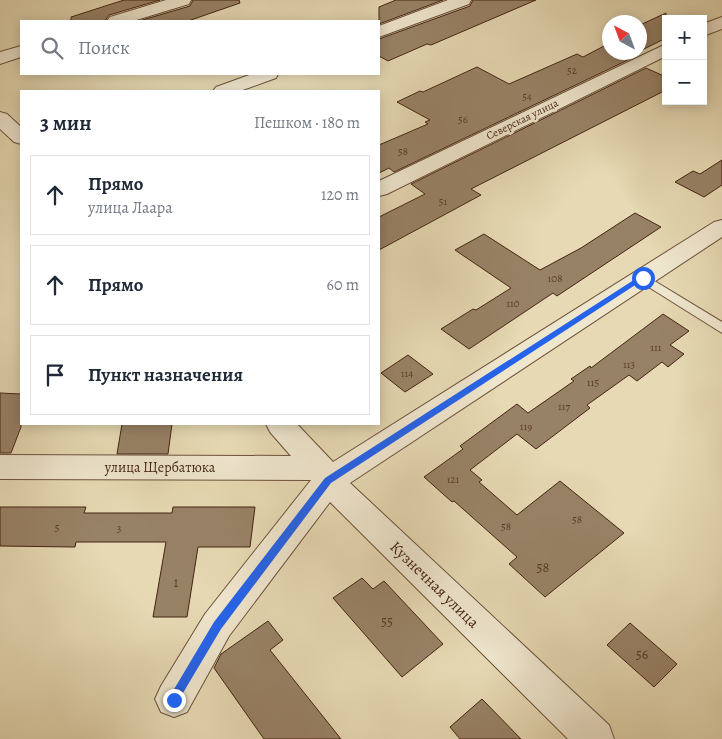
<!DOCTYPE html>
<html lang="ru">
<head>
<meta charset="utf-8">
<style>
  :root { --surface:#fff; --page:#f6f6f7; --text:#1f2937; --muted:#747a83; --line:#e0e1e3 }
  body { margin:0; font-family:Alegreya,serif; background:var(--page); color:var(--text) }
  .controls { position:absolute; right:15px; top:15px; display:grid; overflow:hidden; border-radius:0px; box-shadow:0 2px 12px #0003 }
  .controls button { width:45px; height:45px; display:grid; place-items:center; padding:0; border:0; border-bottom:1px solid var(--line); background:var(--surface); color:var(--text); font:25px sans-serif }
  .compass { position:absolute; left:602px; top:15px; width:45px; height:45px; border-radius:50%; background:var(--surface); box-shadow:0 2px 12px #0003; rotate:319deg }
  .stop { position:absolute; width:15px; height:15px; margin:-11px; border:4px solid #2563eb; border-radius:50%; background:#fff }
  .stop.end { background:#2563eb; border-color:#fff; box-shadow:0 1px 5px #0008 }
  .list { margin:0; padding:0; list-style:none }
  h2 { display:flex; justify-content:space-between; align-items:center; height:65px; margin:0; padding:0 20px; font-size:21px }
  h2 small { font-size:16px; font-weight:400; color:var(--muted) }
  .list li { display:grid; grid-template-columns:32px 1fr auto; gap:15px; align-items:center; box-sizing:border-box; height:80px; margin:0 10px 10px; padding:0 10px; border:1px solid var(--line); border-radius:0px }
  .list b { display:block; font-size:19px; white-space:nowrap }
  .list p { margin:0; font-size:16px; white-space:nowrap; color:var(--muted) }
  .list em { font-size:16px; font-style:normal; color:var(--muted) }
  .icon { flex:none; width:28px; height:28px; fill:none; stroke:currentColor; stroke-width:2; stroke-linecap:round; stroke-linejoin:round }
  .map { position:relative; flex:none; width:722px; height:739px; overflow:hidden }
  .search { position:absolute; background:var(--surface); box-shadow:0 2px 12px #0003; left:20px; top:20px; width:360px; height:55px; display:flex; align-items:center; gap:12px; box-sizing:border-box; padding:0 18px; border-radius:0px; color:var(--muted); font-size:19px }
  .panel { position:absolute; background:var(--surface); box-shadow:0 2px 12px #0003; left:20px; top:90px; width:360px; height:335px; border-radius:0px }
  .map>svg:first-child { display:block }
  .building { fill:#988266; stroke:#442413 }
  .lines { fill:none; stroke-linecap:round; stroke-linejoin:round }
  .service-casing { stroke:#6c513b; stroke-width:2 }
  .minor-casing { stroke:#6c513b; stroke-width:2 }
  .service { fill:#efe6ce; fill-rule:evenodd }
  .minor { fill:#efe6ce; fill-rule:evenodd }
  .route { fill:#2563eb }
  .labels { text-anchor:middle; stroke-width:5; stroke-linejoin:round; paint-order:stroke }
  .number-label { font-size:11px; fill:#593c28 }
  .far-street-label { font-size:11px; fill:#442413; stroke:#efe6ce }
  .street-label { font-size:14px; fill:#442413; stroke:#efe6ce }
  .near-number-label { font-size:14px; fill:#593c28 }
  .near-street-label { font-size:16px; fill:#442413; stroke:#efe6ce }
</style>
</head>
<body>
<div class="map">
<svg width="722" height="739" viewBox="0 0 722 739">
  <rect width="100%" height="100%" fill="#e6d9b3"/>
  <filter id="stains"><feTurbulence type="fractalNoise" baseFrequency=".004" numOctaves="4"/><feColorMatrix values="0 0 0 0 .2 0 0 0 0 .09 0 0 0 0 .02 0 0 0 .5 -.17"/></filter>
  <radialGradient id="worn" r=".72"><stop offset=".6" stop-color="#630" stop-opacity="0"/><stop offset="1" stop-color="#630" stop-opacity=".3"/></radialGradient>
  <g class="building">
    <path d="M124,0H160L109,15L105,21H71V17Z"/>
    <path d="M193,0H239L240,3L188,21H139L190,6Z"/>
    <path d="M396,0H443L379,24V7Z"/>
    <path d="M473,0H536L431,45L427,44L388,61L379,56V39L470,6Z"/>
    <path d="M666,13V38L640,51V25Z"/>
    <path d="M604,46L610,48V52H619L632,58L394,172L389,168L379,173V145L428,124L425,122L430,120L397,102L420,91L423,92L477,67L509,84L577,54L583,57Z"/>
    <path d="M646,68L666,77V90L471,189L481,195L379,250V217L425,194L411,184Z"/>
    <path d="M722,160V185L704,197L675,182L693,171L700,174Z"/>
    <path d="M635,213L661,227L557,296L553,293L469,349L441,329L473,309L476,310L511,288L455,250L484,234L540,270L581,248Z"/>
    <path d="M663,314L689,331L670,345L684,354L668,367L662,362L637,381L629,375L587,405L590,408L536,449L517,434L470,470L482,480L479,482L517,515L560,481L624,533L545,597L509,564L517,557L454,501L452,502L424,477L463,449L460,446L517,404L528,413L574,381L571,379L590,366L591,368Z"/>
    <path d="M408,355L433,374L405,392L381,373Z"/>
    <path d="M0,393L21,394V427L11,453H0Z"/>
    <path d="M122,424H172L168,454H117Z"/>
    <path d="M0,507H86L84,513H172L173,507H255L250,547H198L187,617H153L166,542H76L75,547L0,546Z"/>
    <path d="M362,578L373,589L384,581L443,644L402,677L333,598Z"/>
    <path d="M268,621L283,640L270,650L341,739H264L214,668L221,654Z"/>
    <path d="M630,623L677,664L654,687L607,645Z"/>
    <path d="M482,699L521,739H460L450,727Z"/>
  </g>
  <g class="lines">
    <g class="service-casing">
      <path id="service" d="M643,274L722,322V333L639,281L637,278Z"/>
    </g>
    <g class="minor-casing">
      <g id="minor">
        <path d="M166,0H191L189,4L133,21H107L110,17Z"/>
        <path d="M448,0H471L469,4L379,37V26Z"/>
        <path d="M722,17V29L703,36V24Z"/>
        <path d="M666,44V56L387,194L379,196V181Z"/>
        <path d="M21,46V57L0,64V52Z"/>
        <path d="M252,74H278L276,78L240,91H213L216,87Z"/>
        <path d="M0,112L7,114L21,127V144L14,142L0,129Z"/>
        <path d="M722,220V237L350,483L609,725L614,739H568L330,502L229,636L187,712L174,717L161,712L155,699L161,686L205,614L311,480L0,479V455L291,456L270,432L266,424H297L333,462L714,222Z"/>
      </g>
    </g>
    <use href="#service" class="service"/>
    <use href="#minor" class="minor"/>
  </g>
  <path class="route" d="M640,276L646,278L331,483L221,629L177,703L174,705L170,703L168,700L170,696L214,622L325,478Z"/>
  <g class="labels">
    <g class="number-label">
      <text x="572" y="74">52</text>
      <text x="527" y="100">54</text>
      <text x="463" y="123">56</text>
      <text x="403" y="155">58</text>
      <text x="443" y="205">51</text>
      <text x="555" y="282">108</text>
      <text x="513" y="307">110</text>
      <text x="656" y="351">111</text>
      <text x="629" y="368">113</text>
      <text x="407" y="377">114</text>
      <text x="593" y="386">115</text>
      <text x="564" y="410">117</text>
      <text x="526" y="430">119</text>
      <text x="453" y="483">121</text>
      <text x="577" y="523">58</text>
      <text x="506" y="530">58</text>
      <text x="57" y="531">5</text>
      <text x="119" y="532">3</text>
    </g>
    <g class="far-street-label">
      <text transform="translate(522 119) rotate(-26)" y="4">Северская улица</text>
    </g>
    <g class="street-label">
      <text x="160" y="472">улица Щербатюка</text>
    </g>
    <g class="near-number-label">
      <text x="543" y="572">58</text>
      <text x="176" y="587">1</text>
      <text x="387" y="626">55</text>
      <text x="642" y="659">56</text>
    </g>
    <g class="near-street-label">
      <text transform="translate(435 584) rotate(44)" y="6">Кузнечная улица</text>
    </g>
  </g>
  <rect width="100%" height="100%" filter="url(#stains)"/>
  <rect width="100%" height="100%" fill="url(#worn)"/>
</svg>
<div class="controls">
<button>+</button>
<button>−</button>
</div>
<svg class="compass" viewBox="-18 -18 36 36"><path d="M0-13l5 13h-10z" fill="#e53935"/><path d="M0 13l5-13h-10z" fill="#747a83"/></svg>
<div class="stop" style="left:643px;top:278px"></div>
<div class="stop end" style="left:174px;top:700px"></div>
<div class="search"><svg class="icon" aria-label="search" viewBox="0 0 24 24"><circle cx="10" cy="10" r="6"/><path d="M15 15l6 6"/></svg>Поиск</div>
<section class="panel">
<h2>3 мин<small>Пешком · 180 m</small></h2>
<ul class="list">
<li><svg class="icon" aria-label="ahead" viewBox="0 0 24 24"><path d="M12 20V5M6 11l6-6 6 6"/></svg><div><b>Прямо</b><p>улица Лаара</p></div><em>120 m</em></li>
<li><svg class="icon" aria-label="ahead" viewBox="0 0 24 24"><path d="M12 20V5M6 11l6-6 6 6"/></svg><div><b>Прямо</b></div><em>60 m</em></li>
<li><svg class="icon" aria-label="arrive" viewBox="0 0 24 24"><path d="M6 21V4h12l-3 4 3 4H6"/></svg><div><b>Пункт назначения</b></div></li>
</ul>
</section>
</div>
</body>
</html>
